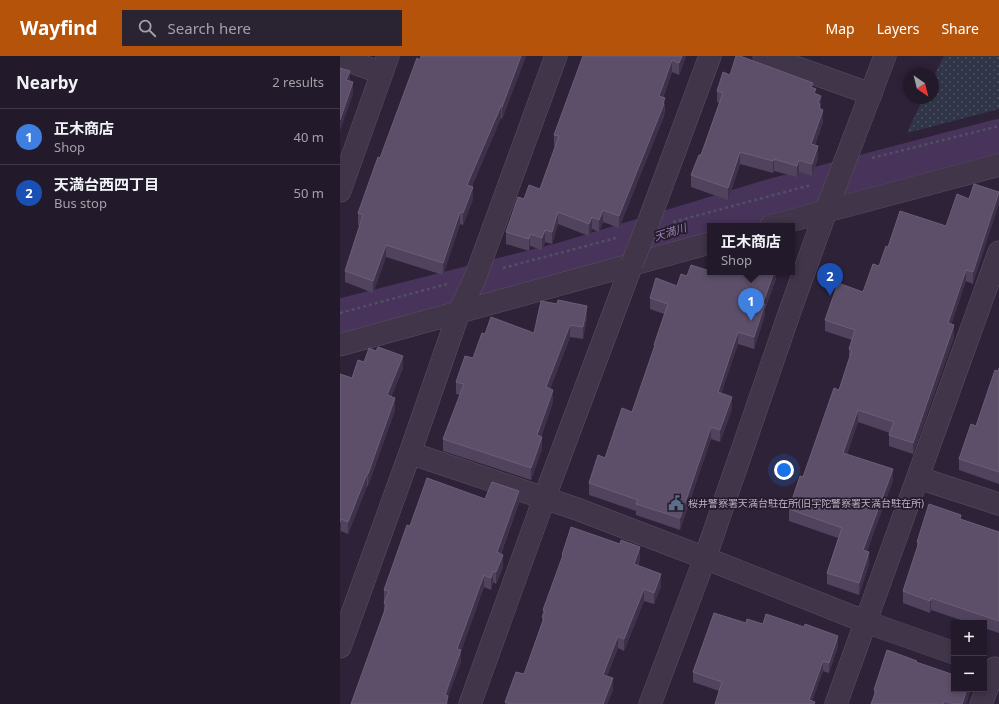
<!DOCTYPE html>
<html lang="en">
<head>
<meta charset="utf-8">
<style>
  :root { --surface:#221a2a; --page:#2a2332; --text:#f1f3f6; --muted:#a2a1a8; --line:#3f3847; --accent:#b45309 }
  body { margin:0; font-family:"Noto Sans","Noto Sans JP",sans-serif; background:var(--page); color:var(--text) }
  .controls { position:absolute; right:12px; bottom:12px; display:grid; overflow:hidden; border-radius:0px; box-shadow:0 2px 6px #0003 }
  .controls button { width:36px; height:36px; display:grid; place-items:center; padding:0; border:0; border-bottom:1px solid var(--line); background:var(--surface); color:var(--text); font:20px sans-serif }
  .compass { position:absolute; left:563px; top:12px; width:36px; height:36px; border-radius:50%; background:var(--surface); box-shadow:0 2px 6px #0003; rotate:145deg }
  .you { position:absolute; left:444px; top:414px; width:14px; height:14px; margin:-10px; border:3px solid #fff; border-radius:50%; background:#1a73e8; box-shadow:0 0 0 6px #1a73e833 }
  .badge { display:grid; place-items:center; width:26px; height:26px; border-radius:50%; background:var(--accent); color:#fff; font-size:13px; font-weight:700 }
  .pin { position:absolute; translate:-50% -33px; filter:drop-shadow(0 1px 2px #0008) }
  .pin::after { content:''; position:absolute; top:21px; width:14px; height:12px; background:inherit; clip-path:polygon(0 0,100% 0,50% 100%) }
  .popup { position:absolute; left:367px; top:167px; width:88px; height:52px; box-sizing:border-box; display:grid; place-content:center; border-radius:0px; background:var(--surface); filter:drop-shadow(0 1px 3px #0005); font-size:13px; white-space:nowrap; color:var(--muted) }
  .popup b { font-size:15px; color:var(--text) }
  .popup::after { content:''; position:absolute; left:50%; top:100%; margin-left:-8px; border:8px solid transparent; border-top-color:var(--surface) }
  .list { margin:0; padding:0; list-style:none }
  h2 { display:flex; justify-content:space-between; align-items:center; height:52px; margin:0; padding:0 16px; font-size:17px }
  h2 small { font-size:13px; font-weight:400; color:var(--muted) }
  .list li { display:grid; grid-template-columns:26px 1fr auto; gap:12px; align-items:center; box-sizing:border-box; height:56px; padding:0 16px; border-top:1px solid var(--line) }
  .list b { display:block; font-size:15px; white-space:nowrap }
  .list p { margin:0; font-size:13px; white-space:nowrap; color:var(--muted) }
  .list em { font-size:13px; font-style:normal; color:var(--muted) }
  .icon { flex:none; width:22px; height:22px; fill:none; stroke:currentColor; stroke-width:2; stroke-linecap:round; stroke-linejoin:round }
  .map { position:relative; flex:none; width:659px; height:648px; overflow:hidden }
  header { display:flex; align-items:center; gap:24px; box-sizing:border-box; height:56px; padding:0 20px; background:var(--accent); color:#fff }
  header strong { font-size:19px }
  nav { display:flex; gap:22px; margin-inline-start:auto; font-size:14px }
  .search { width:280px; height:36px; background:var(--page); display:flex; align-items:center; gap:10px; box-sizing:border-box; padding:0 14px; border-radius:0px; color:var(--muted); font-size:15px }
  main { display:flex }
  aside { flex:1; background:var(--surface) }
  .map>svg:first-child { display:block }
  .park { fill:url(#park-dots) }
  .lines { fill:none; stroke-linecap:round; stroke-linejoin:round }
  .river { stroke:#48335a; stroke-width:44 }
  .minor-casing { stroke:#5b5063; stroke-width:23 }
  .path { stroke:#514f64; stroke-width:2.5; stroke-dasharray:3 3; stroke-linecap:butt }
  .minor { stroke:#403549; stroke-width:22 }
  .minor-bridge-casing { stroke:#5b5063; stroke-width:23; stroke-linecap:butt }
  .minor-bridge { stroke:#403549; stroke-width:22 }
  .wall { fill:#51435e }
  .shaded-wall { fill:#3e314a }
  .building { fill:#5d4f69; stroke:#6c5e77 }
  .labels { text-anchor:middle; stroke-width:3.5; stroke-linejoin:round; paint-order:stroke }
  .poi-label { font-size:10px; fill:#bcb0c5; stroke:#251b2d; text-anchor:start }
  .water-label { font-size:11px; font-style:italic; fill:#9a80b1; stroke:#251b2d }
</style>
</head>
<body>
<header>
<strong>Wayfind</strong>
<div class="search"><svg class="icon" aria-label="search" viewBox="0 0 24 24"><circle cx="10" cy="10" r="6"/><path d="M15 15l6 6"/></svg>Search here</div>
<nav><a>Map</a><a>Layers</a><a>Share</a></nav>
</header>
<main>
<aside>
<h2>Nearby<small>2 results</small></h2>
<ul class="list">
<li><span class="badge" style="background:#3f7fe0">1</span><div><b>正木商店</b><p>Shop</p></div><em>40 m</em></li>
<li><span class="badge" style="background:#1a4fb4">2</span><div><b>天満台西四丁目</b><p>Bus stop</p></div><em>50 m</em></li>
</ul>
</aside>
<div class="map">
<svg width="659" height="648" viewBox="0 0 659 648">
  <defs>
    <pattern id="park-dots" width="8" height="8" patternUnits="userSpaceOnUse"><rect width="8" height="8" fill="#303548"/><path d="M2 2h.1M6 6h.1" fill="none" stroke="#4c5061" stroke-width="1.8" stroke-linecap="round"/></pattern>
  </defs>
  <rect width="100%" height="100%" fill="#2e2238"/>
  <path class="park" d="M604,0H659V53L567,77L583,42H593V22Z"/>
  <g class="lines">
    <path class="river" d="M0,265L224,208L435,144L659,85"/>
    <g class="minor-casing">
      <g id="minor">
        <path d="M216,0L135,222L119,256L70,397L237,453L365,502L526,566L614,597"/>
        <path d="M424,0L531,38"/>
        <path d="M0,2L42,17"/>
        <path d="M0,135L48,0"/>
        <path d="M307,170L370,0"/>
        <path d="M431,170L659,109"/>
        <path d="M0,289L370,187"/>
        <path d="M579,422L659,448"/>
        <path d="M0,591L70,397"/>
        <path d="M130,648L204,443L292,208"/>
        <path d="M310,648L365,502L450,255L486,155L545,0"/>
        <path d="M496,648C550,497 605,347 659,196"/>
        <path d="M641,648L655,612"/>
      </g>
    </g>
    <g class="path">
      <path d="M532,102L659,70"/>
      <path d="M333,166L471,129"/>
      <path d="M163,212L276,182"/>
      <path d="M0,257L107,228"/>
    </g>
    <use href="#minor" class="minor"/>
    <g class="minor-bridge-casing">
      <path id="minor-bridge" d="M292,208L307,170"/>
    </g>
    <use href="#minor-bridge" class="minor-bridge"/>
  </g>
  <g class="wall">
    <path d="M186,0L162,63L161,62L132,130L133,143L123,169L120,168L103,219L46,201L33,237L5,226V215L20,170L18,169V157L80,4Z"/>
    <path d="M243,0H346L339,19L332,16L323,42L325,54L324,60L279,172L263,166L259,176L252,173L249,180L218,168L212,188L205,186L202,194L190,190L189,195L166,188V176L184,143L200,133L215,91L214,90V79Z"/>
    <path d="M390,19L473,32L481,52L483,66L475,89L478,102L472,120L459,116L457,121L434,115L433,117L400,108L388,144L351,131V119L361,99L379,47L377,46V35Z"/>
    <path d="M634,128L633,228L626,225L611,268L614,281L573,398L549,390V379L550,377L518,366L507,398L553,424L527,495L529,508L519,539L487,528V517L498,482L449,465V453L499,334L509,304V293L512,284L485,275V264L523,236L539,210L548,191L606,170L629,143Z"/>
    <path d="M436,216V223L425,253V259L414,293L398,288L381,337L392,353L380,386L371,383L340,474L296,459V455L249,439V427L265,402L292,356L314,293V289L324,258L310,253V242L337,230L347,220Z"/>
    <path d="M217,248L247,262L243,283L230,281L210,333L213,346L201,381L202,393L191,424L103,395V383L120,339L116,338V326L133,302L145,278L194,277Z"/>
    <path d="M24,306L63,312L51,341L55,354L28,430H27L8,478L1,475L0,318L12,322Z"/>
    <path d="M659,312V428L619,414V403L636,370Z"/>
    <path d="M145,443L179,447L161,498L163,511L156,528L153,526L151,534L144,531L121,595V606L108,640V648L44,556V534L70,470Z"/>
    <path d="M621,463L659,476V577L644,572V567H630L591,554L590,557L563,547V535L577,494V486Z"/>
    <path d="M222,499L300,503L298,510L321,530L314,548L304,545L284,595L278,592L267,620L273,634L267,648H165V646L184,618L202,566L203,554L222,503Z"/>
    <path d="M406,567L423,568L498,590L489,617L483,615L472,645L475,648L379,635L353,626V616Z"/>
    <path d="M577,607L630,633V636L626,648H531L534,642V634Z"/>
  </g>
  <g class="shaded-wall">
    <path d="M181,0H186L162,63V51Z"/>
    <path d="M342,0H346L339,19V7Z"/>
    <path d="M332,4V16L319,52V40Z"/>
    <path d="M10,15V27L6,24Z"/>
    <path d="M13,26V38L0,75V64Z"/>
    <path d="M481,40V52L480,60L478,47Z"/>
    <path d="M325,42L324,60L279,172V160Z"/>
    <path d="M161,50V62L127,141V129Z"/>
    <path d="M483,54V66L471,100V88Z"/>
    <path d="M478,90V102L472,120V108Z"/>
    <path d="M400,96V108L388,144V132Z"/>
    <path d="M434,103V115L433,117V105Z"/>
    <path d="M459,104V116L457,121V110Z"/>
    <path d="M133,131V143L123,169V157Z"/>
    <path d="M659,136V148L633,228V216Z"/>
    <path d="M263,154V166L259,176V164Z"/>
    <path d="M120,156V168L103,219V207Z"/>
    <path d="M218,156V168L212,188V176Z"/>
    <path d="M252,161V173L249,180V168Z"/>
    <path d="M205,174V186L202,194V182Z"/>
    <path d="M190,178V190L189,195V183Z"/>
    <path d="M46,189V201L33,237V225Z"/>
    <path d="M626,214V225L608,279V267Z"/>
    <path d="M434,216H436V223L425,253V259L414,293V281L423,247Z"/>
    <path d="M247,250V262L243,283V271Z"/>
    <path d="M230,269V281L206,343V331Z"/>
    <path d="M614,269V281L573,398V387Z"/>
    <path d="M398,276V288L378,348V336Z"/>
    <path d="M63,300V312L47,351V339Z"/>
    <path d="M213,334V346L197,391V379Z"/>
    <path d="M392,341V353L380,386V374Z"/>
    <path d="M55,342V354L28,430V418Z"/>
    <path d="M518,354V366L503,408V397Z"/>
    <path d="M371,371V383L340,474V462Z"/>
    <path d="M202,381V393L191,424V412Z"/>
    <path d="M553,413V424L523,506V494Z"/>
    <path d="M27,418V430L8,478V466Z"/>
    <path d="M179,435V447L157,508V496Z"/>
    <path d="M1,463V475L0,478V466Z"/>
    <path d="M300,491V503L294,520V508Z"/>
    <path d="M529,496V508L519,539V527Z"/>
    <path d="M163,499V511L156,528V516Z"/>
    <path d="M153,515V526L151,534V522Z"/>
    <path d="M321,518V530L314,548V537Z"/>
    <path d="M144,519V531L121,595V606L108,640V648H105V639L117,593Z"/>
    <path d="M304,533V545L284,595V583Z"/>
    <path d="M591,542V554L590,557V545Z"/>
    <path d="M278,580V592L263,630V619Z"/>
    <path d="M498,580V590L489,617V607Z"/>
    <path d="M483,605V615L471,648L469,644Z"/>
    <path d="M273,622V634L267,648H263Z"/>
    <path d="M627,633H630V636L626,648H622Z"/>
  </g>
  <g class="building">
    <path d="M81,0H181L162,51L161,50L127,129L133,131L123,157L120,156L103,207L46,189L33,225L5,215L23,159L18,157L38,101L40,102L77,2L80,4Z"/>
    <path d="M243,0H342L339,7L332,4L319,40L325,42L323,47L324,48L279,160L263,154L259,164L252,161L249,168L218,156L212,176L205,174L202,182L190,178L189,183L166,176L178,141L184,143L189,129L200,133L219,80L214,79Z"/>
    <path d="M396,0H400L473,27L471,31L476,33L474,37L481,40L478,47L480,48L479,52L483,54L471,88L478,90L472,108L459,104L457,110L434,103L433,105L400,96L388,132L351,119L359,99H361L383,37L377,35L383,16L390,19Z"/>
    <path d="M0,12L10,15L6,24L13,26L0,64Z"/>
    <path d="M634,128L659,136L633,216L626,214L608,267L614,269L573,387L549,379L554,366L518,354L503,397L553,413L523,494L529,496L519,527L487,517L502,472L449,453L460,420L463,421L494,332L499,334L512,294L509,293L515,274L485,264L498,227L523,236L533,208L539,210L546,190L548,191L560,155L606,170L617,138L629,143Z"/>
    <path d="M351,209L370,215V216H372L380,218V216H434L423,247L425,248L414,281L398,276L378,336L392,341L380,374L371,371L340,462L296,448L298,444L249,427L258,399L265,402L282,352L292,356L315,289H314L328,248L310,242L316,222L337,230L341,218L347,220Z"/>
    <path d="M218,244L247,250L243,271L230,269L206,331L213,334L197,379L202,381L191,412L103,383L124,328L116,326L125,300L133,302L142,277L145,278L151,261L194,277L201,245L217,248Z"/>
    <path d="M38,291L63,300L47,339L55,342L28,418H27L8,466L1,463L0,466V318L12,322L18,304L24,306L29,292L36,295Z"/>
    <path d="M659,312V416L619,403L631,368L636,370L655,314L658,315Z"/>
    <path d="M87,422L145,443L152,426L179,435L157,496L163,499L156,516L153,515L151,522L144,519L117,593L121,594L105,639L108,640L106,648H11L47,548L44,547L49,535L44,534L67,469L70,470Z"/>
    <path d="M589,448L621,459L620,463L659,476V565L591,542L590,545L563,535L579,486H577Z"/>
    <path d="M231,471L280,488L281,484L300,491L294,508L321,518L314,537L304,533L284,583L278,580L263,619L273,622L263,648H171L165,646L176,616L184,618L204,562L202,561L205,555L203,554L223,499H222Z"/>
    <path d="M374,557L406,567L407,563L423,568L426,558L464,571L465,568L498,580L489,607L483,605L469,644L475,646L474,648H375L382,626L353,616Z"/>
    <path d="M547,594L577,605L576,606L614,619V633H627L622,648H614L604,645L603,648H531L536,635L534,634Z"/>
  </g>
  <defs>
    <g id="civic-bare" transform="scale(1.2)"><path d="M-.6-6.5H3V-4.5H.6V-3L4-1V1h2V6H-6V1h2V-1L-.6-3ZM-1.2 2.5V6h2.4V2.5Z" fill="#5c6f8a" stroke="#251b2d" stroke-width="2.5" paint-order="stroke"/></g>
  </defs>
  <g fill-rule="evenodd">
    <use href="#civic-bare" x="336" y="447"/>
  </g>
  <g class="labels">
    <g class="poi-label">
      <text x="348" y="451">桜井警察署天満台駐在所(旧宇陀警察署天満台駐在所)</text>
    </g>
    <g class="water-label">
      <text transform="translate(330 176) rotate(-17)" y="4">天満川</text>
    </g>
  </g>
</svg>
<div class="controls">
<button>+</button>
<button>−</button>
</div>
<svg class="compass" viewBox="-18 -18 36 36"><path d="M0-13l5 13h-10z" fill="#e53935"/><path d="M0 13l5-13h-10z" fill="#a2a1a8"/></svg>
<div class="you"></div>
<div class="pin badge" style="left:411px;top:265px;background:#3f7fe0">1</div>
<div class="popup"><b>正木商店</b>Shop</div>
<div class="pin badge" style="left:490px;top:240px;background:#1a4fb4">2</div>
</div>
</main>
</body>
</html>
